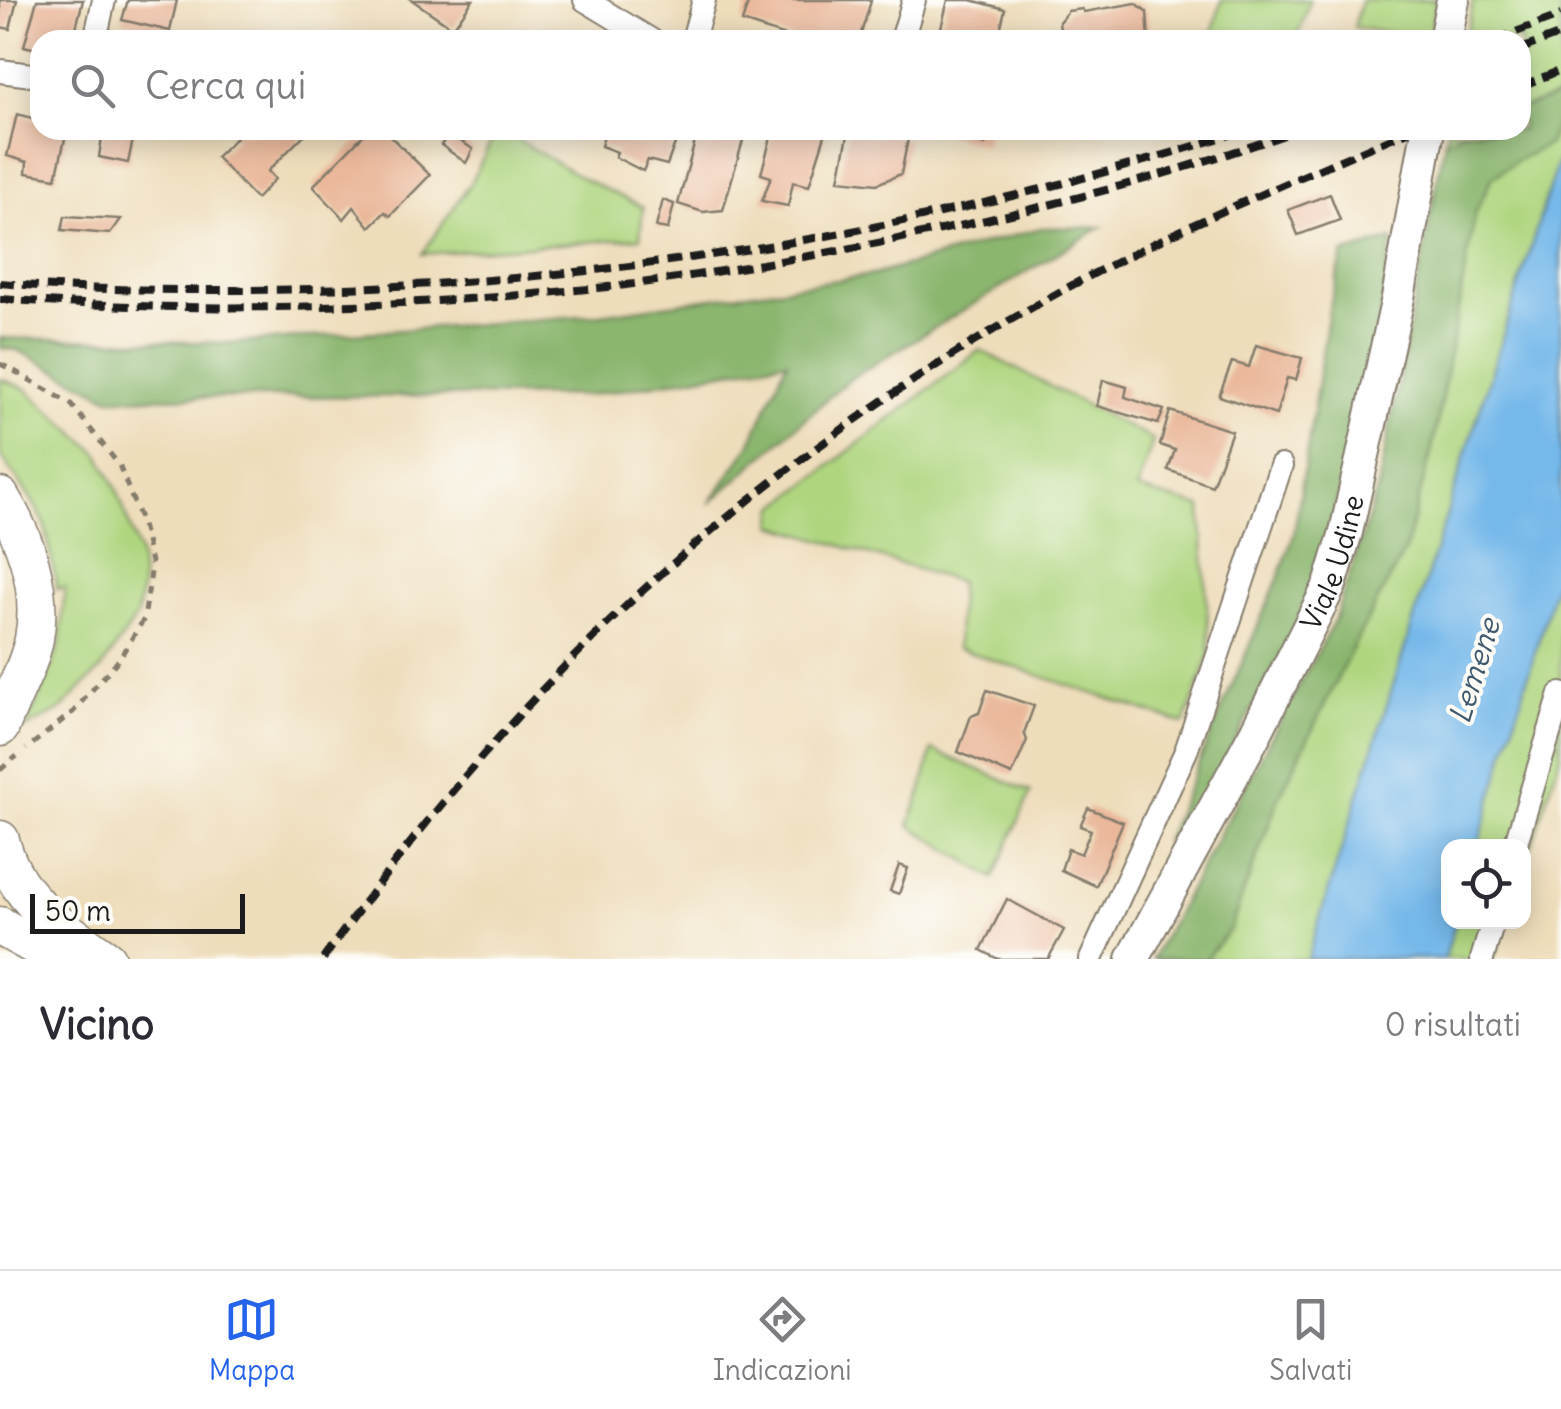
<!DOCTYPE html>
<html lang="it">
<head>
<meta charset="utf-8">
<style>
  :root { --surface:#fff; --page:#f2f2f3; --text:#2b2b33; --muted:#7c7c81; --line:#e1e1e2; --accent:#2563eb }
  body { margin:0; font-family:Delius,sans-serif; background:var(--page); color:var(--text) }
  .controls { position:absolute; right:30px; bottom:30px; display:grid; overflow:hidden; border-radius:20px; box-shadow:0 5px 25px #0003 }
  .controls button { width:90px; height:90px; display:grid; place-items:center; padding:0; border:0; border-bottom:2px solid var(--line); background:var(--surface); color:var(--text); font:50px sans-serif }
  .scale { position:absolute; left:30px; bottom:25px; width:215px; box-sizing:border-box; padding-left:10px; border:5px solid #1c1c1c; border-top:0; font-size:28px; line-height:35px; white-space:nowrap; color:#1c1c1c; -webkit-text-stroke:8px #fdfcf7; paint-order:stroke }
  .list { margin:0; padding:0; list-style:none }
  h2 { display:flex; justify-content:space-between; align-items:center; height:130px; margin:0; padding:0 40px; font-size:42px }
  h2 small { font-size:32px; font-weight:400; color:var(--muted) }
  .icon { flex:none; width:55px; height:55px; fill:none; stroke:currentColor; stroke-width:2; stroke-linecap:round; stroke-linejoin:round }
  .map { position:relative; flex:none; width:1561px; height:959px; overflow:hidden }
  .search { position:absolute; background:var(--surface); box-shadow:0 5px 25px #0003; left:30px; right:30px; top:30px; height:110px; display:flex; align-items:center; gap:25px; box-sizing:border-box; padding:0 35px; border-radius:30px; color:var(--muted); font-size:38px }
  .sheet { height:310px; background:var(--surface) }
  nav { display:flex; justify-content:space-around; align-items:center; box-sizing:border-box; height:140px; border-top:2px solid var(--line); background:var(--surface); font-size:28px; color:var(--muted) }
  nav a { display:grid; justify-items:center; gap:5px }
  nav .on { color:var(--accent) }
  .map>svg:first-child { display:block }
  .green { fill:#afd57f; stroke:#66784e; stroke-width:2.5 }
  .forest { fill:#8bb66e; stroke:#546945; stroke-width:2.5 }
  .water { fill:#74b8ea; stroke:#486a83; stroke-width:2.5 }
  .building { fill:#eab79a }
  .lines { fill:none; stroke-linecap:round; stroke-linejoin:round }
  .minor-casing { stroke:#857c6c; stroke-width:26 }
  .secondary-casing { stroke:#857c6c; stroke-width:36 }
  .trunk-casing { stroke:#857c6c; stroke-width:41 }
  .path { stroke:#857c6c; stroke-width:5; stroke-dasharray:8 8; stroke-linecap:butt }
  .minor { stroke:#fff; stroke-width:22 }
  .secondary { stroke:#fff; stroke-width:32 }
  .trunk { stroke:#fff; stroke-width:38 }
  .rail { stroke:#1c1c1c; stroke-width:8; stroke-dasharray:15 8; stroke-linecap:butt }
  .labels { text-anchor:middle; stroke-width:8; stroke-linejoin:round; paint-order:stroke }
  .street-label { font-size:28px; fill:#1c1c1c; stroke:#fdfcf7 }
  .water-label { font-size:30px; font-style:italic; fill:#3f5a6e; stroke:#fdfcf7 }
</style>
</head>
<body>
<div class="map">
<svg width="1561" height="959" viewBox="0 0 1561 959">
  <rect width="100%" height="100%" fill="#fdfcf7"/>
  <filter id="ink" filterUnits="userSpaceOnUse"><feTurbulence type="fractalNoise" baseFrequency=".01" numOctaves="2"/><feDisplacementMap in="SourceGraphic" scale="20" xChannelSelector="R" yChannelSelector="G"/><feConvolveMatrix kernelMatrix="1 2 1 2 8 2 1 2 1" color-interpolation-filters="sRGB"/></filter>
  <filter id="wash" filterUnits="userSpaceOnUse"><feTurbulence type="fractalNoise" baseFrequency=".0048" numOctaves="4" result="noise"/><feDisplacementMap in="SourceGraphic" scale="40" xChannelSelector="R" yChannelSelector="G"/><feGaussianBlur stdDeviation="2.25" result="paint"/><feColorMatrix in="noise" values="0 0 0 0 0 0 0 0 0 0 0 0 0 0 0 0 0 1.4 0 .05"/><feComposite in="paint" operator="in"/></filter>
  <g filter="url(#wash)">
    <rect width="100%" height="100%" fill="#edb"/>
    <g class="green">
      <path d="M1222,0H1310L1297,37L1292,40H1210Z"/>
      <path d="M1361,0H1436L1429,40L1354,27Z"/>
      <path d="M1473,0H1561V755L1524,868V846H1448V922H1506L1493,959H1152L1335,619L1378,488L1447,130H1521V40H1465Z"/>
      <path d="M497,130H501L584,179L643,207L640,238L422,254L470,184Z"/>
      <path d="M980,350L1153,440L1137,489L1201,507L1210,654L1184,724L957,648L959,582L773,525L776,507Z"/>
      <path d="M0,379L25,388L99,454L117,490L140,555L142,584L137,616L102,668L61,709L25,729L44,687L60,644L65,588L57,589L45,524L30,497L0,455Z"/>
      <path d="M932,750L1031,792L994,878L909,825L921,793Z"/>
    </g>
    <g class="forest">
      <path d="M1561,95V113L1549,144L1516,161L1492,178L1476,211L1433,445L1405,550L1356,641L1279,797L1230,929L1205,959H1152L1335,619L1378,488L1445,141L1465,130H1521V109Z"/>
      <path d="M1101,227L848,380L709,504L750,445L787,361L590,395L110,398L17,350L0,348V338L235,343L594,315L873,275L1041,228Z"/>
      <path d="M1393,239L1375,351L1332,522L1299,619L1225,761L1184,829L1165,841L1278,579L1294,534L1329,310L1343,254Z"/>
    </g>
    <path class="water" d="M1561,151V564L1478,846H1448V922H1456L1444,959H1307Z"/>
    <g id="blocks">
      <g class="building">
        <path d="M0,0H17L10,29L0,27Z"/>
        <path d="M37,0H83L73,40H40V50L24,46Z"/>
        <path d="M128,0H177L170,31L122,20Z"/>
        <path d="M412,0H473L453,28Z"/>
        <path d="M749,0H867L871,1L859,40H798L742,22Z"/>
        <path d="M948,0H971L1005,9L998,40H938Z"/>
        <path d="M1136,3L1147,12L1149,40H1061L1059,22L1068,11L1082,9L1084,12Z"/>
        <path d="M17,114L40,120V130H67L56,178L26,173L27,162L7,156Z"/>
        <path d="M103,130H135L128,163L99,157Z"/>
        <path d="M229,130H309L268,171L275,179L256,199L216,157L236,138Z"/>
        <path d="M368,130H384L430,175L390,216L385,212L370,227L354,207L344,219L313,186Z"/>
        <path d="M606,130L622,134L623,130H680L667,165L648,160L643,171L615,157L617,152L601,146Z"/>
        <path d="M698,130H746L723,210L703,212L678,204Z"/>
        <path d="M773,130H814L826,132L809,186L793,182L788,206L762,201L771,177L761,174Z"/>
        <path d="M849,130H882L881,132L908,139L901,174L877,184L839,180Z"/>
        <path d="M935,130H988L985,145Z"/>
        <path d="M449,134L473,149L466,163L441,145Z"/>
        <path d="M1330,194L1340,220L1298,235L1288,210Z"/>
        <path d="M663,200L674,204L668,229L656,227Z"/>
        <path d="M65,216L121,219L110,234L62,230Z"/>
        <path d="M1256,345L1302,358L1296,380L1287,378L1276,415L1219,396L1232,362L1249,367Z"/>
        <path d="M1103,380L1127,387L1125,397L1164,410L1158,424L1097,406Z"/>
        <path d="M1170,411L1232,431L1212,486L1168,470L1175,450L1160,445Z"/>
        <path d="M987,690L1034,706L1024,733L1027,740L1012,775L958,752L971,716L979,713Z"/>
        <path d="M1088,808L1123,822L1096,886L1061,870L1068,849L1081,854L1091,830L1080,826Z"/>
        <path d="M899,865L908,868L899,894L890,891Z"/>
        <path d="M1007,899L1064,930L1048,959H998L981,950Z"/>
      </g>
    </g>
  </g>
  <g filter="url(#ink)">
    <use href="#blocks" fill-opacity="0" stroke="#857c6c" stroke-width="2.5"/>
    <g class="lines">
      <g class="minor-casing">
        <g id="minor">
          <path d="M585,0L651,40"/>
          <path d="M95,40L104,0"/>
          <path d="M693,40L704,0"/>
          <path d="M902,40L914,0"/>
          <path d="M0,71L40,76"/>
          <path d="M1515,846L1561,694"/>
          <path d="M1091,959L1186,751L1281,466"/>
          <path d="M1482,959L1493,922"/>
        </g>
      </g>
      <g class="secondary-casing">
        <g id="secondary">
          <path d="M1445,40L1453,0"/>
          <path id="s1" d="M1133,959L1256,732L1330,585L1346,532L1398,298L1428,130"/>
        </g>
      </g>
      <g class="trunk-casing">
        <g id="trunk">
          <path d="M0,497C26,539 43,589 34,639C28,670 10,698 0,727"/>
          <path d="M0,840C14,899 59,926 106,959"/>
          <path d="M0,926L59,959"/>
        </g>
      </g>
      <g class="path">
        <path d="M0,364L11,369L71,404L119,465L141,521L152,566L144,619L119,659L73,712L26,749"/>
        <path d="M0,770L17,756"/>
      </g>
      <use href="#minor" class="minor"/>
      <use href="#secondary" class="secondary"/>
      <use href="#trunk" class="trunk"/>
      <g class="rail">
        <path d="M1495,40L1561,15"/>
        <path d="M1521,49L1561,34"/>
        <path d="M1521,86L1561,70"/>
        <path d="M0,283C77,290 156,290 234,290C577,290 918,236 1245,130"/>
        <path d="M0,299C198,314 400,308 598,288C670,281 743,267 815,255C979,225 1141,186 1298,130"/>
        <path d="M323,959C422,821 534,687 661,574C785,464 922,367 1067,288C1178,227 1295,180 1410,130"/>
      </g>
    </g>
  </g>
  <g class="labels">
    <g class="street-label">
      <text dy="10" stroke="none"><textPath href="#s1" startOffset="445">Viale Udine</textPath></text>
    </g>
    <g class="water-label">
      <text transform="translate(1475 671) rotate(-73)" y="10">Lemene</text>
    </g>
  </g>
</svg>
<div class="controls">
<button><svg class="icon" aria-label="locate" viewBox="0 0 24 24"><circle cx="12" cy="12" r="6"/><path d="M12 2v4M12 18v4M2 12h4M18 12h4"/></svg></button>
</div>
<div class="scale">50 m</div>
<div class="search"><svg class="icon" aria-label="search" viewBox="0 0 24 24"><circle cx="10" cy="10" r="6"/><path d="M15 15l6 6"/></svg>Cerca qui</div>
</div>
<section class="sheet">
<h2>Vicino<small>0 risultati</small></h2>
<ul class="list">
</ul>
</section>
<nav>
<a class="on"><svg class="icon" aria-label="map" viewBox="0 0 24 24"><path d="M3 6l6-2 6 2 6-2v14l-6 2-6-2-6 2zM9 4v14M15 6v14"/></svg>Mappa</a>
<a><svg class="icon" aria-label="directions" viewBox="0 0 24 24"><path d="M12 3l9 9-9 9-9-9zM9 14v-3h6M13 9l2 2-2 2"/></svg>Indicazioni</a>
<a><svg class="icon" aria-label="saved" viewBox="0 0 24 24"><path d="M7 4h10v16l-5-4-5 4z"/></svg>Salvati</a>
</nav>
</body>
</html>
